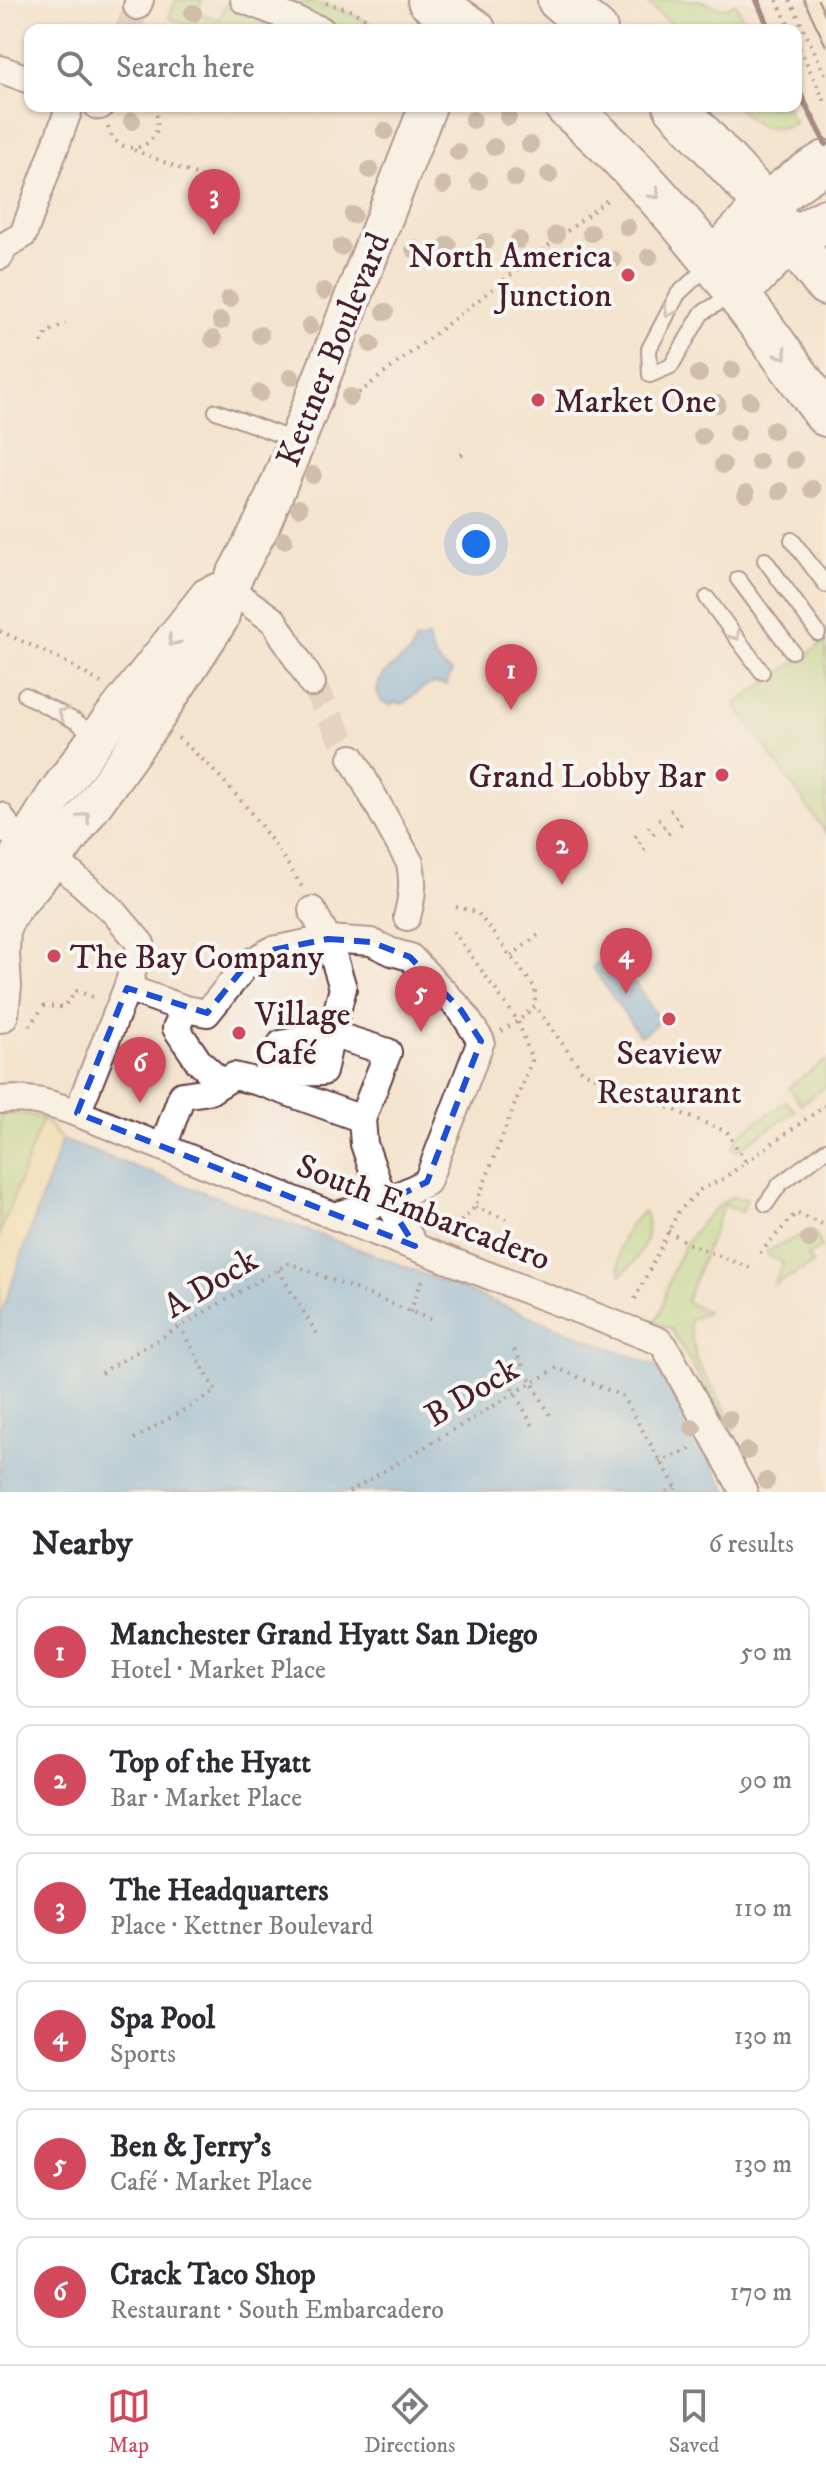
<!DOCTYPE html>
<html lang="en">
<head>
<meta charset="utf-8">
<style>
  :root { --surface:#fff; --page:#f2f2f3; --text:#2b2b33; --muted:#7c7c81; --line:#e1e1e2; --accent:#d1495b }
  body { margin:0; font-family:"IM FELL DW Pica",serif; background:var(--page); color:var(--text) }
  .you { position:absolute; left:476px; top:544px; width:28px; height:28px; margin:-20px; border:6px solid #fff; border-radius:50%; background:#1a73e8; box-shadow:0 0 0 12px #1a73e833 }
  .badge { display:grid; place-items:center; width:52px; height:52px; border-radius:50%; background:var(--accent); color:#fff; font-size:26px; font-weight:700 }
  .pin { position:absolute; translate:-50% -66px; filter:drop-shadow(0 2px 4px #0008) }
  .pin::after { content:''; position:absolute; top:42px; width:28px; height:24px; background:inherit; clip-path:polygon(0 0,100% 0,50% 100%) }
  .list { margin:0; padding:0; list-style:none }
  h2 { display:flex; justify-content:space-between; align-items:center; height:104px; margin:0; padding:0 32px; font-size:34px }
  h2 small { font-size:26px; font-weight:400; color:var(--muted) }
  .list li { display:grid; grid-template-columns:52px 1fr auto; gap:24px; align-items:center; box-sizing:border-box; height:112px; margin:0 16px 16px; padding:0 16px; border:2px solid var(--line); border-radius:16px }
  .list b { display:block; font-size:30px; white-space:nowrap }
  .list p { margin:0; font-size:26px; white-space:nowrap; color:var(--muted) }
  .list em { font-size:26px; font-style:normal; color:var(--muted) }
  .icon { flex:none; width:44px; height:44px; fill:none; stroke:currentColor; stroke-width:2; stroke-linecap:round; stroke-linejoin:round }
  .map { position:relative; flex:none; width:826px; height:1492px; overflow:hidden }
  .search { position:absolute; background:var(--surface); box-shadow:0 2px 6px #0004; left:24px; right:24px; top:24px; height:88px; display:flex; align-items:center; gap:20px; box-sizing:border-box; padding:0 28px; border-radius:16px; color:var(--muted); font-size:30px }
  .sheet { height:872px; background:var(--surface) }
  nav { display:flex; justify-content:space-around; align-items:center; box-sizing:border-box; height:112px; border-top:2px solid var(--line); background:var(--surface); font-size:22px; color:var(--muted) }
  nav a { display:grid; justify-items:center; gap:4px }
  nav .on { color:var(--accent) }
  .map>svg:first-child { display:block }
  .green { fill:#aed782; stroke:#7c7b56; stroke-width:2 }
  .sand { fill:#eeda9e; stroke:#9c7c64; stroke-width:2 }
  .water { fill:#67aadc; stroke:#586484; stroke-width:2 }
  .lines { fill:none; stroke-linecap:round; stroke-linejoin:round }
  .street-tunnel { stroke:#d2bcad; stroke-width:26; stroke-dasharray:26 13; stroke-linecap:butt }
  .lane-casing { stroke:#643c43; stroke-width:18 }
  .street-casing { stroke:#643c43; stroke-width:30 }
  .secondary-casing { stroke:#643c43; stroke-width:40 }
  .primary-casing { stroke:#643c43; stroke-width:46 }
  .path { stroke:#643c43; stroke-width:4; stroke-dasharray:2 6; stroke-linecap:butt }
  .lane { stroke:#fff; stroke-width:14 }
  .street { stroke:#fff; stroke-width:26 }
  .secondary { stroke:#fff; stroke-width:36 }
  .primary { stroke:#fff; stroke-width:42 }
  .tram { stroke:#4a1f2b; stroke-width:2 }
  .rail { stroke:#4a1f2b; stroke-width:6 }
  .tree { fill:#a49080 }
  .oneway { stroke:#ae9aa0 }
  .marked { fill:none; stroke:#1d4ed8; stroke-width:6; stroke-dasharray:16 10; stroke-linejoin:round }
  .poi-dot { fill:#d1495b; stroke:#f6f6f2; stroke-width:3 }
  .labels { text-anchor:middle; stroke-width:8; stroke-linejoin:round; paint-order:stroke }
  .poi-label { font-size:34px; fill:#4a1f2b; stroke:#f6f6f2; text-anchor:start }
  .street-label { font-size:34px; fill:#4a1f2b; stroke:#f6f6f2 }
</style>
</head>
<body>
<div class="map">
<svg width="826" height="1492" viewBox="0 0 826 1492">
  <rect width="100%" height="100%" fill="#f6f6f2"/>
  <filter id="ink" filterUnits="userSpaceOnUse"><feTurbulence type="fractalNoise" baseFrequency=".0125" numOctaves="2"/><feDisplacementMap in="SourceGraphic" scale="16" xChannelSelector="R" yChannelSelector="G"/><feConvolveMatrix kernelMatrix="1 2 1 2 8 2 1 2 1" color-interpolation-filters="sRGB"/></filter>
  <filter id="wash" filterUnits="userSpaceOnUse"><feTurbulence type="fractalNoise" baseFrequency=".006" numOctaves="4" result="noise"/><feDisplacementMap in="SourceGraphic" scale="32" xChannelSelector="R" yChannelSelector="G"/><feGaussianBlur stdDeviation="1.8" result="paint"/><feColorMatrix in="noise" values="0 0 0 0 0 0 0 0 0 0 0 0 0 0 0 0 0 1.4 0 .05"/><feComposite in="paint" operator="in"/></filter>
  <g filter="url(#wash)">
    <rect width="100%" height="100%" fill="#f4e3cd"/>
    <g class="green">
      <path d="M176,0H202L197,12L219,20L228,0L269,16L263,30H199L169,18Z"/>
      <path d="M644,0H699L720,8L729,7L735,2L748,30H677Z"/>
      <path d="M309,3C335,6 359,16 381,30H347L284,5Z"/>
      <path d="M737,106H786L795,123C770,134 754,127 737,106Z"/>
      <path d="M826,641V833L735,704Z"/>
      <path d="M826,1060V1086L801,1105L789,1087Z"/>
      <path d="M786,1101L795,1111L736,1151L733,1146L740,1134Z"/>
      <path d="M0,1114H25L43,1118L0,1233Z"/>
      <path d="M731,1197L747,1199L742,1212L724,1205L686,1302L707,1311L689,1321L696,1360L736,1427L730,1430L671,1329L654,1322C664,1311 664,1296 669,1282C679,1249 701,1215 731,1197Z"/>
      <path d="M644,1211C655,1233 639,1261 621,1275C614,1250 625,1227 644,1211Z"/>
      <path d="M810,1231L815,1233L822,1247L808,1255L813,1264L774,1285L783,1262L768,1256L767,1251Z"/>
    </g>
    <path class="sand" d="M43,1118L62,1140L0,1318V1233Z"/>
    <g class="water">
      <path d="M428,638C432,654 437,664 452,672L446,685C429,678 416,694 403,704L397,702L390,705L382,702L377,692L379,681L383,678L382,675L410,653L415,641Z"/>
      <path d="M613,952L661,1021L640,1036L592,967Z"/>
      <path d="M62,1140L388,1260L656,1366L728,1492H0V1318Z"/>
    </g>
  </g>
  <g filter="url(#ink)">
    <g class="lines">
      <g class="street-tunnel">
        <path d="M128,30L137,6"/>
        <path d="M312,683L352,758"/>
      </g>
      <g class="lane-casing">
        <g id="lane">
          <path d="M710,264L678,294L649,349L650,375L671,366L702,313L732,295"/>
          <path d="M216,411L296,441"/>
          <path d="M792,540L826,585"/>
          <path d="M765,560L818,633"/>
          <path d="M738,579L792,651"/>
          <path d="M707,598L762,672"/>
          <path d="M25,695L77,722L96,737"/>
          <path d="M766,1204L780,1184L826,1150"/>
        </g>
      </g>
      <g class="street-casing">
        <g id="street">
          <path d="M244,0L321,30"/>
          <path d="M137,6L140,0"/>
          <path d="M0,69L30,80"/>
          <path d="M98,106H100"/>
          <path d="M0,256L4,246L23,235L70,106"/>
          <path d="M228,588L274,621L312,683"/>
          <path d="M352,758L410,863C414,883 412,898 407,917"/>
          <path d="M0,816L10,832"/>
          <path d="M61,865L114,912L141,944L127,988"/>
          <path d="M185,1009L207,1013L246,965L272,950L328,939L371,942L392,952L410,957L461,1010L481,1041L427,1182L387,1201L334,1216"/>
          <path d="M262,1083L362,1119L388,1052L331,1034L323,1072L267,1073"/>
          <path d="M0,1100C31,1097 48,1103 77,1113L334,1216L659,1341L665,1347L744,1492"/>
          <path d="M77,1113L127,988L185,1009L176,1028L199,1062L222,1083L234,1076L262,1083L281,1044L331,1034L343,988L328,939L312,910"/>
          <path d="M362,1119L364,1144L379,1187L415,1246"/>
          <path d="M163,1147L182,1095L210,1091L222,1083"/>
        </g>
      </g>
      <g class="secondary-casing">
        <g id="secondary">
          <path d="M4,923L11,910L54,859L97,800L155,719L220,619L228,588L262,524L297,441L428,106"/>
          <path d="M0,1014L3,986L1,953L3,901L14,862L54,797L97,737L208,596L226,589"/>
        </g>
      </g>
      <g class="primary-casing">
        <g id="primary">
          <path d="M429,0L474,30"/>
          <path d="M559,0L596,30"/>
          <path d="M566,106C670,195 747,305 826,415"/>
          <path d="M675,106L753,191L826,284"/>
          <path d="M713,261C751,220 776,190 826,162"/>
          <path d="M738,292L791,239L826,220"/>
        </g>
      </g>
      <g class="path">
        <path d="M777,0L791,30"/>
        <path d="M790,0L826,76"/>
        <path d="M326,3L348,9L386,30"/>
        <path d="M796,41L826,104"/>
        <path d="M108,127C120,167 175,143 152,106"/>
        <path d="M134,150L211,181"/>
        <path d="M42,343L47,332L66,324"/>
        <path d="M346,403L607,200"/>
        <path d="M461,455L465,452"/>
        <path d="M0,631L62,660L101,683"/>
        <path d="M178,738C230,781 267,830 302,887"/>
        <path d="M670,811L672,810"/>
        <path d="M675,818L677,816"/>
        <path d="M658,820L661,819"/>
        <path d="M680,825L682,823"/>
        <path d="M663,827L666,825"/>
        <path d="M648,828L650,826"/>
        <path d="M653,834L655,832"/>
        <path d="M668,834L670,832"/>
        <path d="M635,837L637,835"/>
        <path d="M639,843L642,841"/>
        <path d="M644,850L647,848"/>
        <path d="M456,907L477,912L535,988V1006"/>
        <path d="M511,956L541,933"/>
        <path d="M29,1026L44,1006L63,1007L77,991L98,999"/>
        <path d="M501,1031L518,1021L535,1006L583,1072L727,1132L746,1162L723,1179L700,1190L678,1212L633,1303"/>
        <path d="M746,1162L826,1105"/>
        <path d="M475,1207L506,1219"/>
        <path d="M668,1231L687,1243L753,1269"/>
        <path d="M450,1233L475,1207L532,1060L518,1021L451,928"/>
        <path d="M760,1253L796,1213L826,1226"/>
        <path d="M278,1270L317,1334"/>
        <path d="M410,1312L424,1276"/>
        <path d="M514,1350L552,1419"/>
        <path d="M497,1360L535,1430"/>
        <path d="M101,1373L289,1263L435,1321"/>
        <path d="M134,1439L216,1391L180,1327"/>
        <path d="M659,1462L691,1449"/>
        <path d="M349,1492L557,1368L622,1396L679,1492"/>
        <path d="M667,1492L676,1487"/>
      </g>
      <use href="#lane" class="lane"/>
      <use href="#street" class="street"/>
      <use href="#secondary" class="secondary"/>
      <use href="#primary" class="primary"/>
      <g class="tram">
        <path d="M804,0L826,46"/>
        <path d="M818,0L826,17"/>
      </g>
      <g class="rail">
        <path d="M757,0L770,30"/>
        <path d="M796,86L826,144"/>
      </g>
    </g>
    <g class="tree">
      <circle cx="193" cy="13" r="9"/>
      <circle cx="508" cy="117" r="9"/>
      <circle cx="473" cy="120" r="9"/>
      <circle cx="132" cy="121" r="9"/>
      <circle cx="385" cy="131" r="9"/>
      <circle cx="530" cy="145" r="9"/>
      <circle cx="494" cy="147" r="9"/>
      <circle cx="458" cy="152" r="9"/>
      <circle cx="370" cy="170" r="9"/>
      <circle cx="549" cy="175" r="9"/>
      <circle cx="515" cy="178" r="9"/>
      <circle cx="479" cy="181" r="9"/>
      <circle cx="443" cy="185" r="9"/>
      <circle cx="353" cy="215" r="9"/>
      <circle cx="627" cy="227" r="9"/>
      <circle cx="591" cy="233" r="9"/>
      <circle cx="556" cy="235" r="9"/>
      <circle cx="519" cy="240" r="9"/>
      <circle cx="485" cy="242" r="9"/>
      <circle cx="448" cy="245" r="9"/>
      <circle cx="341" cy="247" r="9"/>
      <circle cx="414" cy="249" r="9"/>
      <circle cx="649" cy="257" r="9"/>
      <circle cx="613" cy="260" r="9"/>
      <circle cx="324" cy="291" r="9"/>
      <circle cx="229" cy="299" r="9"/>
      <circle cx="385" cy="312" r="9"/>
      <circle cx="221" cy="321" r="9"/>
      <circle cx="310" cy="326" r="9"/>
      <circle cx="260" cy="335" r="9"/>
      <circle cx="213" cy="339" r="9"/>
      <circle cx="371" cy="344" r="9"/>
      <circle cx="732" cy="370" r="9"/>
      <circle cx="699" cy="374" r="9"/>
      <circle cx="291" cy="377" r="9"/>
      <circle cx="260" cy="393" r="9"/>
      <circle cx="350" cy="397" r="9"/>
      <circle cx="750" cy="401" r="9"/>
      <circle cx="717" cy="404" r="9"/>
      <circle cx="683" cy="407" r="9"/>
      <circle cx="773" cy="430" r="9"/>
      <circle cx="737" cy="433" r="9"/>
      <circle cx="702" cy="436" r="9"/>
      <circle cx="794" cy="460" r="9"/>
      <circle cx="759" cy="462" r="9"/>
      <circle cx="723" cy="465" r="9"/>
      <circle cx="313" cy="475" r="9"/>
      <circle cx="812" cy="489" r="9"/>
      <circle cx="780" cy="491" r="9"/>
      <circle cx="746" cy="494" r="9"/>
      <circle cx="299" cy="508" r="9"/>
      <circle cx="284" cy="540" r="9"/>
      <circle cx="809" cy="1239" r="9"/>
      <circle cx="729" cy="1419" r="9"/>
      <circle cx="693" cy="1428" r="9"/>
      <circle cx="747" cy="1451" r="9"/>
      <circle cx="766" cy="1481" r="9"/>
    </g>
    <defs><path id="oneway-chevron" d="M-2-3.5L2.5 0L-2 3.5" fill="none" stroke-width="1.6" stroke-linecap="round" stroke-linejoin="round" transform="scale(2)"/></defs>
    <g class="oneway">
      <use href="#oneway-chevron" transform="translate(655 194) rotate(47)"/>
      <use href="#oneway-chevron" transform="translate(669 312) rotate(118)"/>
      <use href="#oneway-chevron" transform="translate(782 354) rotate(54)"/>
      <use href="#oneway-chevron" transform="translate(735 635) rotate(54)"/>
      <use href="#oneway-chevron" transform="translate(173 641) rotate(128)"/>
      <use href="#oneway-chevron" transform="translate(63 713) rotate(-150)"/>
      <use href="#oneway-chevron" transform="translate(85 817) rotate(-54)"/>
    </g>
  </g>
  <path d="M0 0H826V1492H0ZM328,939L371,942L410,957L461,1010L481,1041L427,1182L387,1201L415,1246L77,1113L127,988L207,1013L246,965L272,950Z" fill="#f4e3cd" fill-opacity=".55" fill-rule="evenodd"/>
  <path class="marked" d="M328,939L371,942L410,957L461,1010L481,1041L427,1182L387,1201L415,1246L77,1113L127,988L207,1013L246,965L272,950Z"/>
  <g class="poi-dot">
    <circle cx="628" cy="275" r="8"/>
    <circle cx="538" cy="400" r="8"/>
    <circle cx="722" cy="775" r="8"/>
    <circle cx="54" cy="956" r="8"/>
    <circle cx="669" cy="1019" r="8"/>
    <circle cx="239" cy="1033" r="8"/>
  </g>
  <g class="labels">
    <g class="poi-label">
      <text x="612" y="267" text-anchor="end">North America<tspan x="612" dy="39">Junction</tspan></text>
      <text x="554" y="412">Market One</text>
      <text x="706" y="787" text-anchor="end">Grand Lobby Bar</text>
      <text x="70" y="968">The Bay Company</text>
      <text x="255" y="1025">Village<tspan x="255" dy="39">Café</tspan></text>
      <text x="669" y="1064" text-anchor="middle">Seaview<tspan x="669" dy="39">Restaurant</tspan></text>
    </g>
    <g class="street-label">
      <text transform="translate(332 349) rotate(-68)" y="12">Kettner Boulevard</text>
      <text transform="translate(424 1211) rotate(21)" y="12">South Embarcadero</text>
      <text transform="translate(210 1282) rotate(-31)" y="12">A Dock</text>
      <text transform="translate(471 1391) rotate(-31)" y="12">B Dock</text>
    </g>
  </g>
</svg>
<div class="you"></div>
<div class="pin badge" style="left:511px;top:710px">1</div>
<div class="pin badge" style="left:562px;top:885px">2</div>
<div class="pin badge" style="left:214px;top:235px">3</div>
<div class="pin badge" style="left:626px;top:994px">4</div>
<div class="pin badge" style="left:421px;top:1032px">5</div>
<div class="pin badge" style="left:140px;top:1103px">6</div>
<div class="search"><svg class="icon" aria-label="search" viewBox="0 0 24 24"><circle cx="10" cy="10" r="6"/><path d="M15 15l6 6"/></svg>Search here</div>
</div>
<section class="sheet">
<h2>Nearby<small>6 results</small></h2>
<ul class="list">
<li><span class="badge">1</span><div><b>Manchester Grand Hyatt San Diego</b><p>Hotel · Market Place</p></div><em>50 m</em></li>
<li><span class="badge">2</span><div><b>Top of the Hyatt</b><p>Bar · Market Place</p></div><em>90 m</em></li>
<li><span class="badge">3</span><div><b>The Headquarters</b><p>Place · Kettner Boulevard</p></div><em>110 m</em></li>
<li><span class="badge">4</span><div><b>Spa Pool</b><p>Sports</p></div><em>130 m</em></li>
<li><span class="badge">5</span><div><b>Ben &amp; Jerry's</b><p>Café · Market Place</p></div><em>130 m</em></li>
<li><span class="badge">6</span><div><b>Crack Taco Shop</b><p>Restaurant · South Embarcadero</p></div><em>170 m</em></li>
</ul>
</section>
<nav>
<a class="on"><svg class="icon" aria-label="map" viewBox="0 0 24 24"><path d="M3 6l6-2 6 2 6-2v14l-6 2-6-2-6 2zM9 4v14M15 6v14"/></svg>Map</a>
<a><svg class="icon" aria-label="directions" viewBox="0 0 24 24"><path d="M12 3l9 9-9 9-9-9zM9 14v-3h6M13 9l2 2-2 2"/></svg>Directions</a>
<a><svg class="icon" aria-label="saved" viewBox="0 0 24 24"><path d="M7 4h10v16l-5-4-5 4z"/></svg>Saved</a>
</nav>
</body>
</html>
